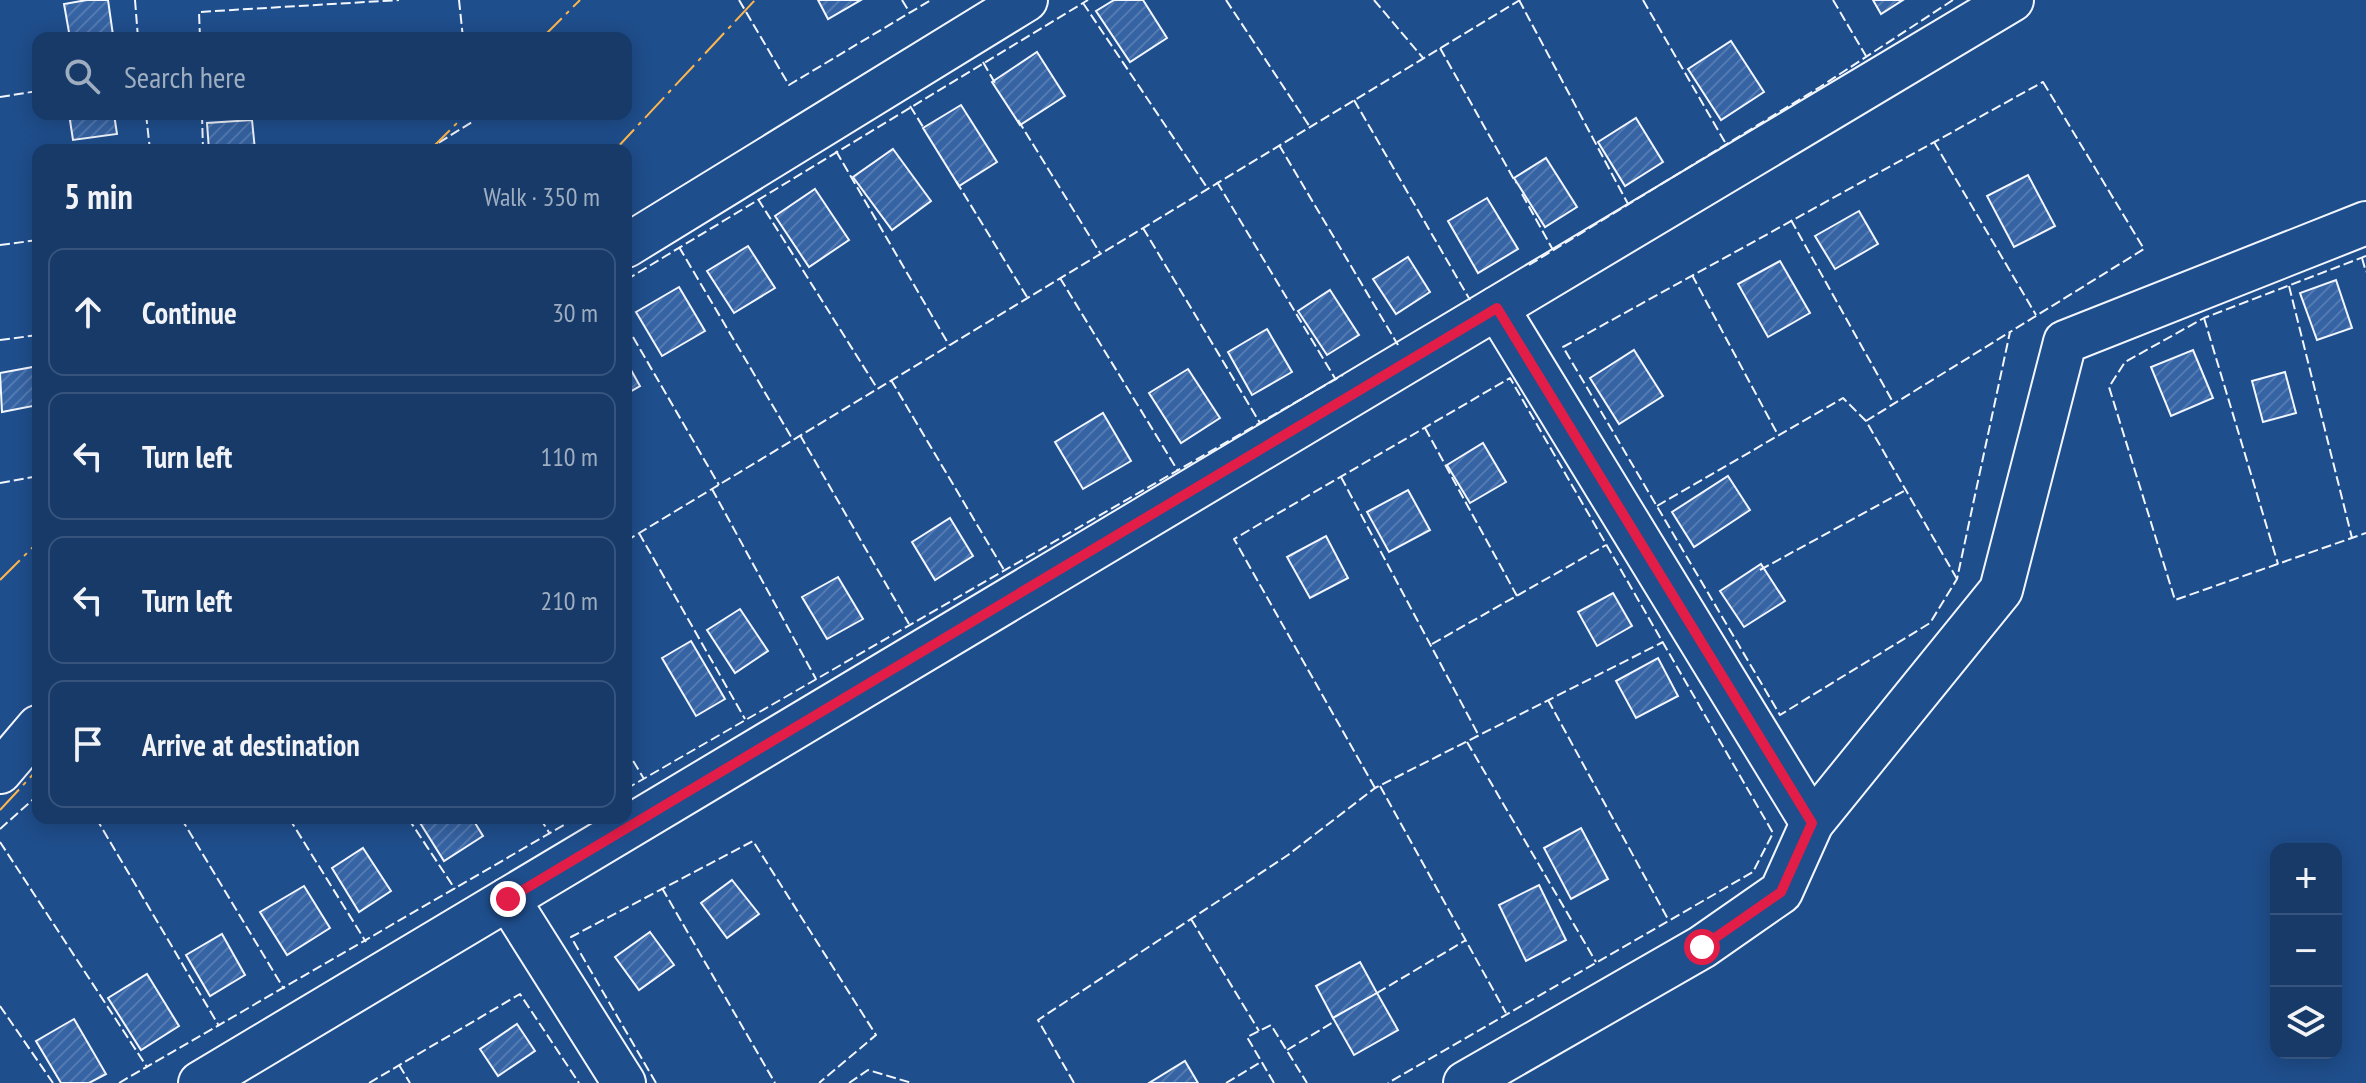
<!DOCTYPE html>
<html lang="en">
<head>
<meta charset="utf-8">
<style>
  :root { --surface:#173a69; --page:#20416f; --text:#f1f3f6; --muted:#9eadc0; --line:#36547d }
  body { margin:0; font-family:"PT Sans Narrow",sans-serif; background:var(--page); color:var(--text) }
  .controls { position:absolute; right:24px; bottom:24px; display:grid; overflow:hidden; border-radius:16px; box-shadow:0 4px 20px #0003 }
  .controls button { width:72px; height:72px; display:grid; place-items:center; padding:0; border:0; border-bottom:2px solid var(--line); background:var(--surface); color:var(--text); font:40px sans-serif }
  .stop { position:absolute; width:24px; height:24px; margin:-18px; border:6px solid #e11d48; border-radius:50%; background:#fff }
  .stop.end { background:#e11d48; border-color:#fff; box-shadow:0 2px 8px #0008 }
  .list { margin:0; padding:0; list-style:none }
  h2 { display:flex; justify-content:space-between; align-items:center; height:104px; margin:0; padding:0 32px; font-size:34px }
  h2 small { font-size:26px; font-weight:400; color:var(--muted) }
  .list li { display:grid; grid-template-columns:52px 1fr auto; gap:24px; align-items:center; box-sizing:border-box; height:128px; margin:0 16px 16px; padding:0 16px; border:2px solid var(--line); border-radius:16px }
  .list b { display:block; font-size:30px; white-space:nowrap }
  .list em { font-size:26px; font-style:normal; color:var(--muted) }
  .icon { flex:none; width:44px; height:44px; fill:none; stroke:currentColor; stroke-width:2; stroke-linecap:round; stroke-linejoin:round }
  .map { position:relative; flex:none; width:2366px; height:1083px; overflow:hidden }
  .search { position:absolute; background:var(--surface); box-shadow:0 4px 20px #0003; left:32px; top:32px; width:600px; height:88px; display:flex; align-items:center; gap:20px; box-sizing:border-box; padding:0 28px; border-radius:16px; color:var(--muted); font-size:30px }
  .panel { position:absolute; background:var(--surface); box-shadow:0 4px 20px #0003; left:32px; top:144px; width:600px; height:680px; border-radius:16px }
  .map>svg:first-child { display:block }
  .building { fill:url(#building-hatch); stroke:#f2f6ff; stroke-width:2 }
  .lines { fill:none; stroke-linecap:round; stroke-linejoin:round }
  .minor-casing { stroke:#f2f6ff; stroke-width:46 }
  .minor { stroke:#1f4e8c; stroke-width:42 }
  .fence { stroke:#f2f6ff; stroke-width:2; stroke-dasharray:10 4; stroke-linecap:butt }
  .power { stroke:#ffb74d; stroke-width:2; stroke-dasharray:28 6 4 6; stroke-linecap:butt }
  .route { stroke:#e11d48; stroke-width:10 }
</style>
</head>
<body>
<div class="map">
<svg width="2366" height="1083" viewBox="0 0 2366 1083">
  <defs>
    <pattern id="building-hatch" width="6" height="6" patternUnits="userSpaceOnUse" patternTransform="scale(2)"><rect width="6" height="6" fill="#3563a3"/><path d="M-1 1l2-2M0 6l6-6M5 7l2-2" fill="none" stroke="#537ab1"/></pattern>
  </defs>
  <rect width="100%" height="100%" fill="#1f4e8c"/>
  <g class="building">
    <path d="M87,0H108L113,35L70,38L64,4Z"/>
    <path d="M818,0H861L828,19Z"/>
    <path d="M1114,0H1143L1167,38L1130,62L1096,11Z"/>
    <path d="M1873,0H1903L1881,14Z"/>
    <path d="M1731,41L1764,92L1721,120L1688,69Z"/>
    <path d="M1037,52L1065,96L1020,125L992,82Z"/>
    <path d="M961,105L997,162L959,186L923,128Z"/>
    <path d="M69,114H114L117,134L73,140Z"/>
    <path d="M1636,118L1663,162L1625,186L1598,142Z"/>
    <path d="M252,120L255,150H209L207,123Z"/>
    <path d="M893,149L931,201L892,230L853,177Z"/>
    <path d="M1546,158L1577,207L1545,227L1514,178Z"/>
    <path d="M2028,175L2055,226L2014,247L1987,196Z"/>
    <path d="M815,189L849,240L809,267L775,216Z"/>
    <path d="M1487,198L1518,249L1478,273L1448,221Z"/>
    <path d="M1859,211L1878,244L1835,269L1815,236Z"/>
    <path d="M748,246L775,288L734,313L707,271Z"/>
    <path d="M1408,257L1430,292L1396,314L1373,279Z"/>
    <path d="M1780,261L1810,313L1768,337L1738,284Z"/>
    <path d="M2336,280L2352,328L2317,340L2300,293Z"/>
    <path d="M679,287L705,331L662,356L636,312Z"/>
    <path d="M1330,290L1359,335L1327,355L1298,311Z"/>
    <path d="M1267,329L1292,372L1252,395L1228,352Z"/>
    <path d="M1634,350L1663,396L1619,424L1590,378Z"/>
    <path d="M2193,350L2213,398L2171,416L2151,367Z"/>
    <path d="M626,361L640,386L626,394Z"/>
    <path d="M38,366V405L2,412L0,373Z"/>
    <path d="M1188,369L1220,418L1181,443L1149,393Z"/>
    <path d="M2285,372L2296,413L2263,422L2252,381Z"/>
    <path d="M1103,413L1131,461L1083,489L1055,442Z"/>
    <path d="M1483,443L1506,482L1470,503L1447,465Z"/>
    <path d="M1728,476L1750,510L1694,547L1672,512Z"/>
    <path d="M1408,490L1430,530L1389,552L1367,512Z"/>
    <path d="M950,518L973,556L935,580L912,542Z"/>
    <path d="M1326,536L1348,578L1310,598L1287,557Z"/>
    <path d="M1761,564L1785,601L1744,627L1720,591Z"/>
    <path d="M838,577L863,619L827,639L802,597Z"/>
    <path d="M1613,593L1632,626L1597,646L1578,612Z"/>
    <path d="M740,609L768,651L735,673L707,630Z"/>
    <path d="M691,641L725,699L696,716L662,658Z"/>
    <path d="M1658,658L1678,696L1636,718L1616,681Z"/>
    <path d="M417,818H472L483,836L444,861Z"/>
    <path d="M1581,828L1608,879L1571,899L1544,848Z"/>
    <path d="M363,848L391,891L359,912L332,868Z"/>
    <path d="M732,880L759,914L727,938L701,903Z"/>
    <path d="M1539,885L1566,940L1526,961L1499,905Z"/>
    <path d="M304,886L330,928L287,955L260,912Z"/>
    <path d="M650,932L674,965L639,990L615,957Z"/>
    <path d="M222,934L245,975L210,996L186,955Z"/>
    <path d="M1360,962L1377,993L1333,1018L1316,986Z"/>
    <path d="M147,974L179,1026L141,1050L108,998Z"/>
    <path d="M1377,993L1398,1030L1354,1055L1333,1018Z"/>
    <path d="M74,1019L106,1074L89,1083H61L36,1041Z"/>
    <path d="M517,1024L535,1051L498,1076L480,1049Z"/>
    <path d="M1185,1061L1198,1083H1149Z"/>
  </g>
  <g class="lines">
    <g class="minor-casing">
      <g id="minor">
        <path d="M626,246L1026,0"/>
        <path d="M1497,308L1812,823"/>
        <path d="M0,772L38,727"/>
        <path d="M508,899L624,1083"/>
        <path d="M200,1083L2012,0"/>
        <path d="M1465,1083L1702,947L1781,892L1812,823L2001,590L2065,342L2366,223"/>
      </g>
    </g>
    <use href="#minor" class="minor"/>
    <g class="fence">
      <path d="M135,0L138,38"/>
      <path d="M459,0L463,38"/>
      <path d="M739,0L789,85L931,0"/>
      <path d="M902,0L910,13"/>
      <path d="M1226,0L1310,127"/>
      <path d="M1374,0L1423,58"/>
      <path d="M1519,0L1628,204"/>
      <path d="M1643,0L1726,144"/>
      <path d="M1833,0L1866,56"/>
      <path d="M1083,3L1208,189"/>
      <path d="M200,38L199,12L399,0"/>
      <path d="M1440,48L1516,183"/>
      <path d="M983,62L995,83"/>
      <path d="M2043,82L2144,249L2010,332L1957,579L1930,623L1780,715L1563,347Z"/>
      <path d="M0,97L38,91"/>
      <path d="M1354,100L1470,300"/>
      <path d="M910,106L925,130"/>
      <path d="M146,114L150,150"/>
      <path d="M202,114L203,150"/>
      <path d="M1018,120L1100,253"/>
      <path d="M1934,142L2036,315"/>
      <path d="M1279,145L1398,345"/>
      <path d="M427,150L472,122L471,114"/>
      <path d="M836,151L949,345"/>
      <path d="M956,181L1027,297"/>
      <path d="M1217,182L1336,380"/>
      <path d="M1522,194L1553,250"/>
      <path d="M758,199L877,388"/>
      <path d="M1791,220L1894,404"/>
      <path d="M1143,228L1260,423"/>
      <path d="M0,245L38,240"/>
      <path d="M679,247L793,440"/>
      <path d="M2366,256L2204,318L2125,362L2109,387L2175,600L2366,533"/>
      <path d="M2362,258L2366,272"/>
      <path d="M1529,265L1820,87L1953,0"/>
      <path d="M1692,275L1778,435"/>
      <path d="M1060,278L1178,471"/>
      <path d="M626,280L1088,0"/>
      <path d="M2289,286L2352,538"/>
      <path d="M2204,318L2278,564"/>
      <path d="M626,325L719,485"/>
      <path d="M0,340L38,335"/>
      <path d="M891,380L1004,570"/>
      <path d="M1425,428L1517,596"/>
      <path d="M800,435L909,624"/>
      <path d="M1341,477L1479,736"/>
      <path d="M0,483L38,476"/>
      <path d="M712,489L816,679"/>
      <path d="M1657,506L1843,398L1866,421"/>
      <path d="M639,533L745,719"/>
      <path d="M626,541L1520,0"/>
      <path d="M1760,570L1906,490"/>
      <path d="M1957,579L1866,421L2010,332"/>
      <path d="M1432,644L1606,545"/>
      <path d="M1548,700L1669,921"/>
      <path d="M1467,742L1596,962"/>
      <path d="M626,749L644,779"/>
      <path d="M1380,786L1506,1013"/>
      <path d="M1375,788L1234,539L1510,378L1773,833L1753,872L1388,1083"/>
      <path d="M626,789L1343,375"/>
      <path d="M96,818L219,1026"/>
      <path d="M181,818L284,989"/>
      <path d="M289,818L366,942"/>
      <path d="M408,818L455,889"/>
      <path d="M540,818L550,834"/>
      <path d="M0,829L38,795"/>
      <path d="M0,842L147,1067"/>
      <path d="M662,888L775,1083"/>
      <path d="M1191,919L1259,1031"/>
      <path d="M1377,993L1466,940"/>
      <path d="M0,1006L53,1083"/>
      <path d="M1287,1050L1335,1021"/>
      <path d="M399,1065L410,1083"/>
      <path d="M119,1083L576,818"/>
      <path d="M369,1083L520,994L579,1083"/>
      <path d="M656,1083L571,937L753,841L876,1035L819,1083"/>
      <path d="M849,1083L868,1070L912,1083"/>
      <path d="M1074,1083L1038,1020L1288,855L1375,788L1663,642"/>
      <path d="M1226,1083L1261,1062"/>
      <path d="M1274,1083L1247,1037L1271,1025L1307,1083"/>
    </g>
    <g class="power">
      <path d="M542,38L580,0"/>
      <path d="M430,150L466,114"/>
      <path d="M615,150L755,0"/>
      <path d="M0,580L38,542"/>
      <path d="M0,810L38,769"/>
    </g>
  </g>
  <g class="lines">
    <path class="route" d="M508,899L1497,308L1812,823L1781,892L1702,947"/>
  </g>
</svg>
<div class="controls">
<button>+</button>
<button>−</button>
<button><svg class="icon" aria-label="layers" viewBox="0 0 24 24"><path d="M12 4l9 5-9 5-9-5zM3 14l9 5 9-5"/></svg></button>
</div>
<div class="stop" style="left:1702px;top:947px"></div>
<div class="stop end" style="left:508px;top:899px"></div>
<div class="search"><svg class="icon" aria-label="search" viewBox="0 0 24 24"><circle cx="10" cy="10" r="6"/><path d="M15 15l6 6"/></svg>Search here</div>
<section class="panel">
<h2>5 min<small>Walk · 350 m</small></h2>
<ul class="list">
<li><svg class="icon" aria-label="ahead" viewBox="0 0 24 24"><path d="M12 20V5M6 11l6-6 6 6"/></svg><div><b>Continue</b></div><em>30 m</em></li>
<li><svg class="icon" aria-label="left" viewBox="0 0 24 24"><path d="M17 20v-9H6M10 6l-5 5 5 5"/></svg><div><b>Turn left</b></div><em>110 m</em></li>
<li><svg class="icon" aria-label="left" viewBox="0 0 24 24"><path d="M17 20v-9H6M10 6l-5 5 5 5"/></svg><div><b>Turn left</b></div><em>210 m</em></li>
<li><svg class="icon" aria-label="arrive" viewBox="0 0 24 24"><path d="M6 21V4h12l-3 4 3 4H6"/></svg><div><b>Arrive at destination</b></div></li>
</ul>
</section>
</div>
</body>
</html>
